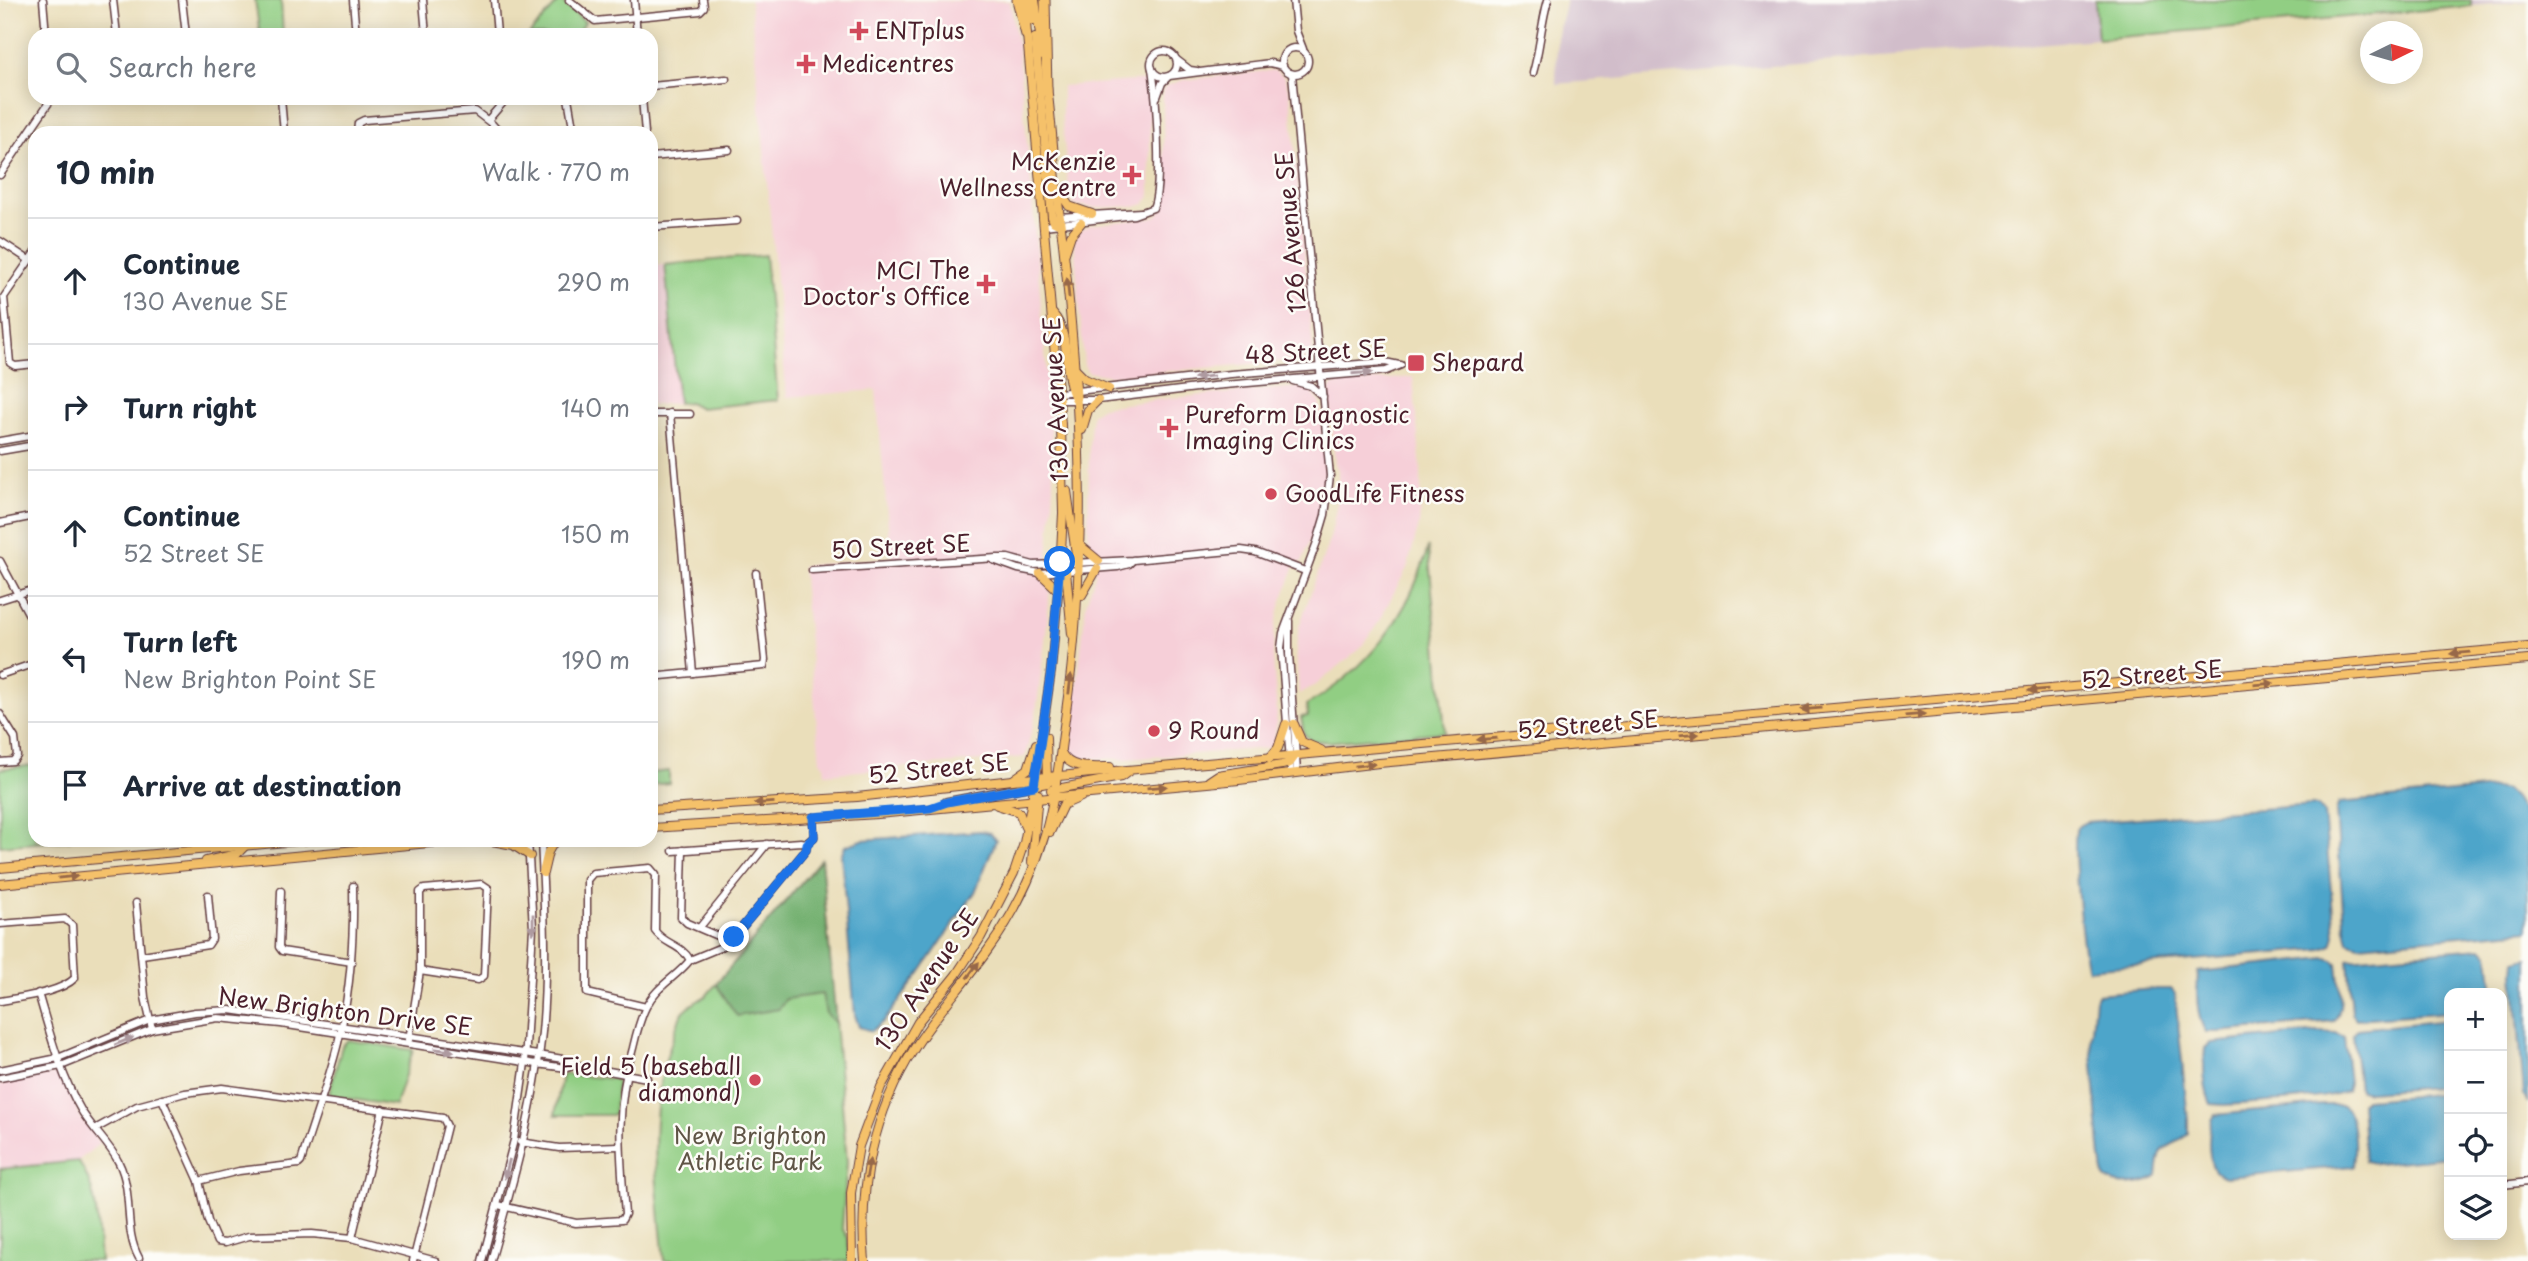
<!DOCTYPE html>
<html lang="en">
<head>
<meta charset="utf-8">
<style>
  :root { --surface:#fff; --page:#f6f6f7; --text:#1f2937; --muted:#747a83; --line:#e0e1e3 }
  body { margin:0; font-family:"Playpen Sans",sans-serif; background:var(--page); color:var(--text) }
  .controls { position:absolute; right:21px; bottom:21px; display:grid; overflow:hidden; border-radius:14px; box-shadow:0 4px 18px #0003 }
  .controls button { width:63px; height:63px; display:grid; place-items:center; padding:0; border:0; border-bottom:2px solid var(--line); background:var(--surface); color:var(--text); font:35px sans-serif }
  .compass { position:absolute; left:2360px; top:21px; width:63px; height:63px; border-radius:50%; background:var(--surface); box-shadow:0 4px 18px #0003; rotate:85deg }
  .stop { position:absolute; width:21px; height:21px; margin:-16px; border:5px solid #1a73e8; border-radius:50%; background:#fff }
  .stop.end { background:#1a73e8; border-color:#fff; box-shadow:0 2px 7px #0008 }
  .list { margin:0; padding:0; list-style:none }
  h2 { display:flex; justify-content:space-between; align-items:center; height:91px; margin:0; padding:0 28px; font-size:30px }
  h2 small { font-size:23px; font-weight:400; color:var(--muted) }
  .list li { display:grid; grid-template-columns:46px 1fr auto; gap:21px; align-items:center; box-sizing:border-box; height:126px; padding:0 28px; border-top:2px solid var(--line) }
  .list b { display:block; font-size:26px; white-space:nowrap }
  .list p { margin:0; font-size:23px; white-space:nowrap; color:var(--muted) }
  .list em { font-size:23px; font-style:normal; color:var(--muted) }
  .icon { flex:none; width:38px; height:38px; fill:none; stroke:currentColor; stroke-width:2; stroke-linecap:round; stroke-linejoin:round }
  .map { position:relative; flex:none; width:2528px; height:1261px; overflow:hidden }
  .search { position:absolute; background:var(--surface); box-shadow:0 4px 18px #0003; left:28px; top:28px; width:630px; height:77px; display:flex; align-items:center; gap:18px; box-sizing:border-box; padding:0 24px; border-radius:21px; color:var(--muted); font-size:26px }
  .panel { position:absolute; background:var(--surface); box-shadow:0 4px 18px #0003; left:28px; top:126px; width:630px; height:721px; border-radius:21px }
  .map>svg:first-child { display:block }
  .built { fill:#f6cfd8 }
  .industrial { fill:#d1bdca }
  .green { fill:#91ce83; stroke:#6e7657; stroke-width:2 }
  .forest { fill:#74b171; stroke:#5f684e; stroke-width:2 }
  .water { fill:#4da5ca; stroke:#4c627a; stroke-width:2 }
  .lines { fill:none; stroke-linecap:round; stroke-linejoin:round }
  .minor-casing { stroke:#623c40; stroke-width:9 }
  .major-casing { stroke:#623c40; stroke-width:10 }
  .highway-casing { stroke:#623c40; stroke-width:11 }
  .minor { stroke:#fff; stroke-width:6 }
  .major { stroke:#f5c16b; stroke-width:8 }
  .highway { stroke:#f5c16b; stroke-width:9 }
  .oneway { fill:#976848 }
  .oneway2 { fill:#ae9aa0 }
  .route { stroke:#1a73e8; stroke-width:9 }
  .poi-dot { fill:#d1495b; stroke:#fdfcf7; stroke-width:2.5 }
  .labels { text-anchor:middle; stroke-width:5; stroke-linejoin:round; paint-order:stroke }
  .poi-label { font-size:23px; fill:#4a1f2b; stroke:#fdfcf7; text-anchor:start }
  .street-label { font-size:23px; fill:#4a1f2b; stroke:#fdfcf7 }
  .park-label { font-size:23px; fill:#5f5445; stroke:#fdfcf7 }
</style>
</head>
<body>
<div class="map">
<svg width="2528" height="1261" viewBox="0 0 2528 1261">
  <rect width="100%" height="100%" fill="#fdfcf7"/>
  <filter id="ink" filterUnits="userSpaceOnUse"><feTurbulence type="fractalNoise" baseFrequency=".0143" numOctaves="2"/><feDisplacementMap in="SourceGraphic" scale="14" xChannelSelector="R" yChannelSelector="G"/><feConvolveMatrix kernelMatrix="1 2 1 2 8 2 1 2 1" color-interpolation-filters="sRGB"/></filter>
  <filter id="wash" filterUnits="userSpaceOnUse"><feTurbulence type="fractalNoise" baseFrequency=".00686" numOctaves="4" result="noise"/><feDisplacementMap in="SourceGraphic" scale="28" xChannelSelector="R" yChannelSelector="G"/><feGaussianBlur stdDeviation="1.57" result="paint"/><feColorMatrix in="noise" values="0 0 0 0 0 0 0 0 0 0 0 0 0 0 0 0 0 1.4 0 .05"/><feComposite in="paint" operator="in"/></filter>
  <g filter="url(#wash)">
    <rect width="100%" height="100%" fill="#eadeba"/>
    <g class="built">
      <path d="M750,0L1010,1L1018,48L1032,195L1053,452V503L1048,554L1050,586L1047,624L1036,713L1025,757L825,774L824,765L820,761L802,566L891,558L876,390L787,397Z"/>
      <path d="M1275,70L1284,76L1290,93L1313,348L1311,356L1307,359L1113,376L1088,372L1084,365L1074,240L1081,230L1091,225L1149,218L1156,216L1164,208L1163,90L1166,86L1183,80Z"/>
      <path d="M1150,80V197L1145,204L1138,206L1095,208L1075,205L1069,196L1062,118V86Z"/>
      <path d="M665,265L678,403L651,405V266Z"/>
      <path d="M1413,377L1421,471V500L1419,525L1407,568L1378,623L1360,649L1317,684L1299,694L1296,649L1299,627L1331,535L1338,497V470L1335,464L1329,389L1335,384Z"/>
      <path d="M1301,387L1311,390L1320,403L1325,464V485L1317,523L1302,562L1296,563L1280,606L1274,633L1273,657L1277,715L1274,745L1268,748L1128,759L1071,758L1070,751L1086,604L1095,575L1094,553L1088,546L1089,446L1092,414L1102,407L1171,398Z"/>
      <path d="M55,1073L61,1077L82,1119L100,1143L78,1161L0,1169V1084Z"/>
    </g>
    <g class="industrial">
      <path d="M1566,0H2095L2098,39L1556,84L1557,36Z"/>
      <path d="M2471,0H2528V1L2471,6Z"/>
    </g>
    <g class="green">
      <path d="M255,0H281L283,35H260Z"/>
      <path d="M560,0L585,22L575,35H529Z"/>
      <path d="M2095,0H2471V6L2098,39Z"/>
      <path d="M765,255L778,400L700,408L689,402L678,403L665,265Z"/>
      <path d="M1428,547L1445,732L1328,742L1311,740L1304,734L1301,717L1308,716L1306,705C1367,671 1410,615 1428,547Z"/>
      <path d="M35,765V840H71L0,846V769Z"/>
      <path d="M669,771V783L651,785V773Z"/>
      <path d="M821,859L847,1162L842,1228L848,1238L849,1261H664C657,1187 645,1113 672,1041C675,1032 678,1018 684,1011C690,1005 700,1000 707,995Z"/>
      <path d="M348,1040L413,1050L395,1106L332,1096L329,1093L342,1046Z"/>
      <path d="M562,1074L614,1079L617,1084L614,1115H555Z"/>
      <path d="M78,1161C99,1190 97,1227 100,1261H0V1169Z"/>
    </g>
    <path class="forest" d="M821,859L836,1023L826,1014L822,994L786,999L779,1009L737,1016L716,984Z"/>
    <g class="water">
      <path d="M2494,788L2506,790L2514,798L2528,820V930L2359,945L2348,941L2344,923L2336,811L2339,803Z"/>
      <path d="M2313,805L2319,807L2324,813L2335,935L2332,945L2322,949L2088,969C2082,951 2071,843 2077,827L2086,822Z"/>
      <path d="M980,831L990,833L996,840L975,892L920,973L884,1021L871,1031L859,1027L855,1015L841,855L845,846L862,840Z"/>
      <path d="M2481,948L2489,954L2493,993H2449V1012L2356,1019L2352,1013L2348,959Z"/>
      <path d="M2326,958L2333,960L2337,963C2338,981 2346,1007 2334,1021L2219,1032H2206C2195,1016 2197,991 2198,972Z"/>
      <path d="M2528,958V1103L2524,1095L2514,973L2515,961Z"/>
      <path d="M2153,989H2171L2175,994L2188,1119V1134C2163,1155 2161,1138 2157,1176C2148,1185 2111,1190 2104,1175C2102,1171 2102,1163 2101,1158L2091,1042L2095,999L2097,994Z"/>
      <path d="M2449,1020V1086L2369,1092L2359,1090L2353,1034L2357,1029Z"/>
      <path d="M2319,1032L2336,1033L2344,1037L2349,1083L2347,1090C2331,1100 2248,1103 2224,1105L2211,1104C2203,1087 2203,1067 2205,1048L2211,1043Z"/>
      <path d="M2449,1093V1157L2376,1164L2365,1161L2361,1103L2365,1100Z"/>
      <path d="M2322,1105H2342C2356,1113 2355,1150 2353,1166L2226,1177C2221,1175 2219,1175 2216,1172C2207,1162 2207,1125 2215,1115Z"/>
    </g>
  </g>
  <g filter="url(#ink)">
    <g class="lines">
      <g class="minor-casing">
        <g id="minor">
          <path d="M43,0L46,35"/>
          <path d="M113,0L117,35"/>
          <path d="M182,0L186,35"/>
          <path d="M353,0L356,35"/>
          <path d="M423,0L426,35"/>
          <path d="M494,0L497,34"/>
          <path d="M569,0L595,21L700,11L704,7L703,0"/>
          <path d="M634,0L637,35"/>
          <path d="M1293,0L1296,31L1303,49"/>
          <circle cx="1295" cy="61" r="13"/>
          <circle cx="1164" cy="64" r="13"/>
          <path d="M1177,60L1190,70L1197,71"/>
          <path d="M1533,73C1540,49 1541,24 1548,0"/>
          <path d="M651,86L726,79"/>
          <path d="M1157,97L1162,83L1169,76L1270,63L1283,66"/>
          <path d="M281,98L284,133"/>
          <path d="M568,98L574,133"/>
          <path d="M642,98L645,133"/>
          <path d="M488,120L507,98"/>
          <path d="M357,133L358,123L364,120L475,111L492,124L500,133"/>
          <path d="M651,157L729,150"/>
          <path d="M0,175L52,98"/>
          <path d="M651,212L652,227"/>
          <path d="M1058,217L1141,212"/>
          <path d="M1044,226L1134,215L1153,208C1163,186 1156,95 1152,68"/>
          <path d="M651,227L737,221"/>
          <path d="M0,241L29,260"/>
          <path d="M35,252L4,297L10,363L15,366L35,364"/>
          <path d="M1319,348L1345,365"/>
          <path d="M1293,381L1311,386L1323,397"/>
          <path d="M1059,393L1231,374L1385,362L1399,365"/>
          <path d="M1060,400H1098L1213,386L1386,371L1401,365"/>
          <path d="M670,413L693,673"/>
          <path d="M651,414H690"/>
          <path d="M0,441L35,435"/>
          <path d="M0,451L35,445"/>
          <path d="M0,523L35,516"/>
          <path d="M993,560L1018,569L1040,573L1118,567L1129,564L1133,560"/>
          <path d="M0,561L35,626"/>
          <path d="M812,570L997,558H1008L1033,565L1133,560L1241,550L1255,552L1305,571"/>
          <path d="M0,600L35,589"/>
          <path d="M1289,621V654L1297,772"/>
          <path d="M0,675L35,663"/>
          <path d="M651,677L764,666L765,660L756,573"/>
          <path d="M0,714L15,738L17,756L13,761L0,762"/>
          <path d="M1291,773L1281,648L1283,633L1317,542L1325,515L1330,476L1292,74"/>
          <path d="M807,843L814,837L813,817"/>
          <path d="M683,850L681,917L687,923L729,941"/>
          <path d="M673,851L801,842L807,843L806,850L734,937L719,948L690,960"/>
          <path d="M281,891L279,947L282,951L352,962"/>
          <path d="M136,903L145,997L152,1029"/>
          <path d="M0,924L65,919L72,925L75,978C60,993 21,997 0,1001"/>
          <path d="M700,927L767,844"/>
          <path d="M142,955L208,945L212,939L208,895"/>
          <path d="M38,993C50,1033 60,1074 81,1110C92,1129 110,1144 119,1163C134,1193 123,1230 139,1258"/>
          <path d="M409,1040L420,971V892L424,889L482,884L488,888L484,976L478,980L420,971"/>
          <path d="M0,1070L58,1058L150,1020L195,1012L230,1010L538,1055L569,1060L576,1065L647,1078"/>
          <path d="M0,1078L61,1066L152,1029L218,1018L281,1024L537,1064L567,1068L576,1065"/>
          <path d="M162,1099L199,1181L208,1221L217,1242L225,1243L249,1236L312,1234L352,1238L436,1261"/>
          <path d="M95,1129L137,1106L185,1093L222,1088L443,1118L447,1126L413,1261"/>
          <path d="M520,1142L559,1148L619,1146"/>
          <path d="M199,1181L239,1171L299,1164L301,1162C313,1122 328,1083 338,1043C351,991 354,939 353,886"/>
          <path d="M2502,1185L2528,1182"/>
          <path d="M498,1205L576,1223L622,1220L625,1214C620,1153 615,1108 633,1048C636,1035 640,1019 646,1007C656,986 677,977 690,960C682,945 664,944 655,931L656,875L650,868L593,873L587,880V993L646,1007"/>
          <path d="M352,1238L383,1109"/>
          <path d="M482,1261L514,1140L525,1063L533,928L528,840"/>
          <path d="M491,1261C512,1186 534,1110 542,1032C548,968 544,904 541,840"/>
        </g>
      </g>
      <g class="major-casing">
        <g id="major">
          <path d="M1030,0L1033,21"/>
          <path d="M1035,0L1043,56"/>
          <path d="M1035,38L1052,217L1054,222L1060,225"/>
          <path d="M1059,191L1069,206L1092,214"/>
          <path d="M1065,253L1071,235L1081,223"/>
          <path d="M1053,314C1072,336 1062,373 1075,398"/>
          <path d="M1076,370L1085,379L1109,389"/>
          <path d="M1082,430L1088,410L1098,400"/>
          <path d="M1067,491L1078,568"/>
          <path d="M1081,546L1099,561"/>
          <path d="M1063,564L1066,571L1072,634"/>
          <path d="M1040,573L1059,591"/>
          <path d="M1082,595L1097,569"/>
          <path d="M1294,724L1302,742L1321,750"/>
          <path d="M1046,737L1047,783"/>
          <path d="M1061,752C1069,770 1092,767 1110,767"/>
          <path d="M1269,759L1278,748L1286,724"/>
          <path d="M1014,779L1028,769L1036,744"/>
          <path d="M1209,781L1218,775L1282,765L1290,763L1295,756"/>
          <path d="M1051,790L1121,777L1129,771"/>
          <path d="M946,802L1047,783L1053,779"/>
          <path d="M997,805L1019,812L1025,827"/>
          <path d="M651,810L857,797L1013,780L2528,647"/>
          <path d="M651,828L878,814L1239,780L1379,763L2528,660"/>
          <path d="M1050,832L1063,805L1081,797"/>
          <path d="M492,841L513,845L530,856"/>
          <path d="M206,861L237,854L246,845"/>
          <path d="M1032,862L1038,794"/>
          <path d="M0,868L308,840"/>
          <path d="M543,873L548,852L555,840"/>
          <path d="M0,884L461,840"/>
          <path d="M852,1261L851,1193L859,1146L881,1087L918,1022L956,975L981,937L1014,873L1024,843L1036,778L1051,671L1060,571L1063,513L1061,424L1024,0"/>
          <path d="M865,1261C858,1187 874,1112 914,1049C936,1014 964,984 988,950C1013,916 1033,875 1045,834C1055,800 1060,755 1065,719C1089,552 1081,394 1061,227C1055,181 1053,133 1047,86"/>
        </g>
      </g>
      <g class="highway-casing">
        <g id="highway">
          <path d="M1017,0L1026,35"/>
          <path d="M1045,0L1047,90"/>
        </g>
      </g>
      <use href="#minor" class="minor"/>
      <use href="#major" class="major"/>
      <use href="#highway" class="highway"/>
    </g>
    <defs><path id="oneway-solid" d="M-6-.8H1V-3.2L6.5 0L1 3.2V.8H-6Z" transform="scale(1.75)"/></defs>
    <g class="oneway">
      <use href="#oneway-solid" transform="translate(1068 288) rotate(-96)"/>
      <use href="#oneway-solid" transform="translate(2460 653) rotate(175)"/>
      <use href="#oneway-solid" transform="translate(1070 684) rotate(-83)"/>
      <use href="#oneway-solid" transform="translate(2264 684) rotate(-5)"/>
      <use href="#oneway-solid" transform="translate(2038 690) rotate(175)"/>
      <use href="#oneway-solid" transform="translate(1811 709) rotate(175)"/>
      <use href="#oneway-solid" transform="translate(1915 715) rotate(-5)"/>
      <use href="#oneway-solid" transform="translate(1689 735) rotate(-5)"/>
      <use href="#oneway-solid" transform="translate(1487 739) rotate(175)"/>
      <use href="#oneway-solid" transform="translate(1365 765) rotate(-6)"/>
      <use href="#oneway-solid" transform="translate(1157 787) rotate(-5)"/>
      <use href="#oneway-solid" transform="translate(764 803) rotate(177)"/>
      <use href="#oneway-solid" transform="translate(68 877) rotate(-6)"/>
      <use href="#oneway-solid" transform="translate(973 970) rotate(-53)"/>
      <use href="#oneway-solid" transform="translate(868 1169) rotate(-80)"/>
    </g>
    <g class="oneway2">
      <use href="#oneway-solid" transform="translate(1362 373) rotate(-4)"/>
      <use href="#oneway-solid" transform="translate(1204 377) rotate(174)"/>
      <use href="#oneway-solid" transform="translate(533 924) rotate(90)"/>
      <use href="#oneway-solid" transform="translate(124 1041) rotate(-22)"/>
      <use href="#oneway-solid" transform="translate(444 1050) rotate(8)"/>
      <use href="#oneway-solid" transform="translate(507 1169) rotate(104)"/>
    </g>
  </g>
  <g class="lines" filter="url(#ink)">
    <path class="route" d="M734,937L806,850L807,844L814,837L813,817L930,808L947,802L1034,786L1051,671L1060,562"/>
  </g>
  <g class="poi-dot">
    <path d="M855.5 20.5h7v7h7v7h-7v7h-7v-7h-7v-7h7z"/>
    <path d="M802.5 53.5h7v7h7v7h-7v7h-7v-7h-7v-7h7z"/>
    <path d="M1128.5 164.5h7v7h7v7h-7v7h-7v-7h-7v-7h7z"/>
    <path d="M982.5 273.5h7v7h7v7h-7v7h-7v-7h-7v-7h7z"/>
    <rect x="1407" y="354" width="18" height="18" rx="3.5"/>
    <path d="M1165.5 417.5h7v7h7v7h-7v7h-7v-7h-7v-7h7z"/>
    <circle cx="1271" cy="494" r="7"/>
    <circle cx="1154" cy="731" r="7"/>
    <circle cx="755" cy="1080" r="7"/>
  </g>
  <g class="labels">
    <g class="poi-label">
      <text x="875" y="39">ENTplus</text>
      <text x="822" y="72">Medicentres</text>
      <text x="1116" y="170" text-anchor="end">McKenzie<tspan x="1116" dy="26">Wellness Centre</tspan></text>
      <text x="970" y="279" text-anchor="end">MCI The<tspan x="970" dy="26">Doctor's Office</tspan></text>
      <text x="1432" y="371">Shepard</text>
      <text x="1185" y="423">Pureform Diagnostic<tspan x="1185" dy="26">Imaging Clinics</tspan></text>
      <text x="1285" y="502">GoodLife Fitness</text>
      <text x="1168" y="739">9 Round</text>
      <text x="741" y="1075" text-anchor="end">Field 5 (baseball<tspan x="741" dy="26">diamond)</tspan></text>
    </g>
    <g class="street-label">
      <text transform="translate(1291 232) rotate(-95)" y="8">126 Avenue SE</text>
      <text transform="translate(1316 352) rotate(-3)" y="8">48 Street SE</text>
      <text transform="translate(1056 399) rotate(-93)" y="8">130 Avenue SE</text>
      <text transform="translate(901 547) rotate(-3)" y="8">50 Street SE</text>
      <text transform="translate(2152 675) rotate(-5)" y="8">52 Street SE</text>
      <text transform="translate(1588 725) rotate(-5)" y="8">52 Street SE</text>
      <text transform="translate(939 769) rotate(-6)" y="8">52 Street SE</text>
      <text transform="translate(927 980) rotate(-56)" y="8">130 Avenue SE</text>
      <text transform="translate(345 1012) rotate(7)" y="8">New Brighton Drive SE</text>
    </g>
    <g class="park-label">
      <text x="750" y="1144">New Brighton<tspan x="750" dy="26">Athletic Park</tspan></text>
    </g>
  </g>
</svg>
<div class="controls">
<button>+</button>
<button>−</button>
<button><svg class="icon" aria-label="locate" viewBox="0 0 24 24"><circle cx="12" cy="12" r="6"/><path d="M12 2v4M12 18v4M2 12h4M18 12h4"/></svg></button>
<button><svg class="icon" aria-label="layers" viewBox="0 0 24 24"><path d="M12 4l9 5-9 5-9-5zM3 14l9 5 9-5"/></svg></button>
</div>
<svg class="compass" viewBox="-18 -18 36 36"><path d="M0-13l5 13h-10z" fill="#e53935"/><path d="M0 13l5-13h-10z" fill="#747a83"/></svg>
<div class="stop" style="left:1060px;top:562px"></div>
<div class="stop end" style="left:734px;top:937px"></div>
<div class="search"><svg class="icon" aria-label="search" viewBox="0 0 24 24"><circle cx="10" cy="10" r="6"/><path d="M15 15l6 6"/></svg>Search here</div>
<section class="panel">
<h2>10 min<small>Walk · 770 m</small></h2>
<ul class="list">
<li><svg class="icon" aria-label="ahead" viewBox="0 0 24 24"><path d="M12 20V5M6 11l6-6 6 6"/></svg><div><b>Continue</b><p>130 Avenue SE</p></div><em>290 m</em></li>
<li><svg class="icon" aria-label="right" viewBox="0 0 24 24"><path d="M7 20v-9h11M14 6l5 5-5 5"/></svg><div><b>Turn right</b></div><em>140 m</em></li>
<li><svg class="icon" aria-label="ahead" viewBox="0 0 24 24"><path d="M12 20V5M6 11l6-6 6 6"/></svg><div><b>Continue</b><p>52 Street SE</p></div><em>150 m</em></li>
<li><svg class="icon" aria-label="left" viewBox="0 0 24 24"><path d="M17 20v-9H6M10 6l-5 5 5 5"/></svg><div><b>Turn left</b><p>New Brighton Point SE</p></div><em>190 m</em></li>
<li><svg class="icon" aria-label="arrive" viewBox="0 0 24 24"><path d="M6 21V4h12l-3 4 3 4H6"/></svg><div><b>Arrive at destination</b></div></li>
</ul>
</section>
</div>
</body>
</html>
